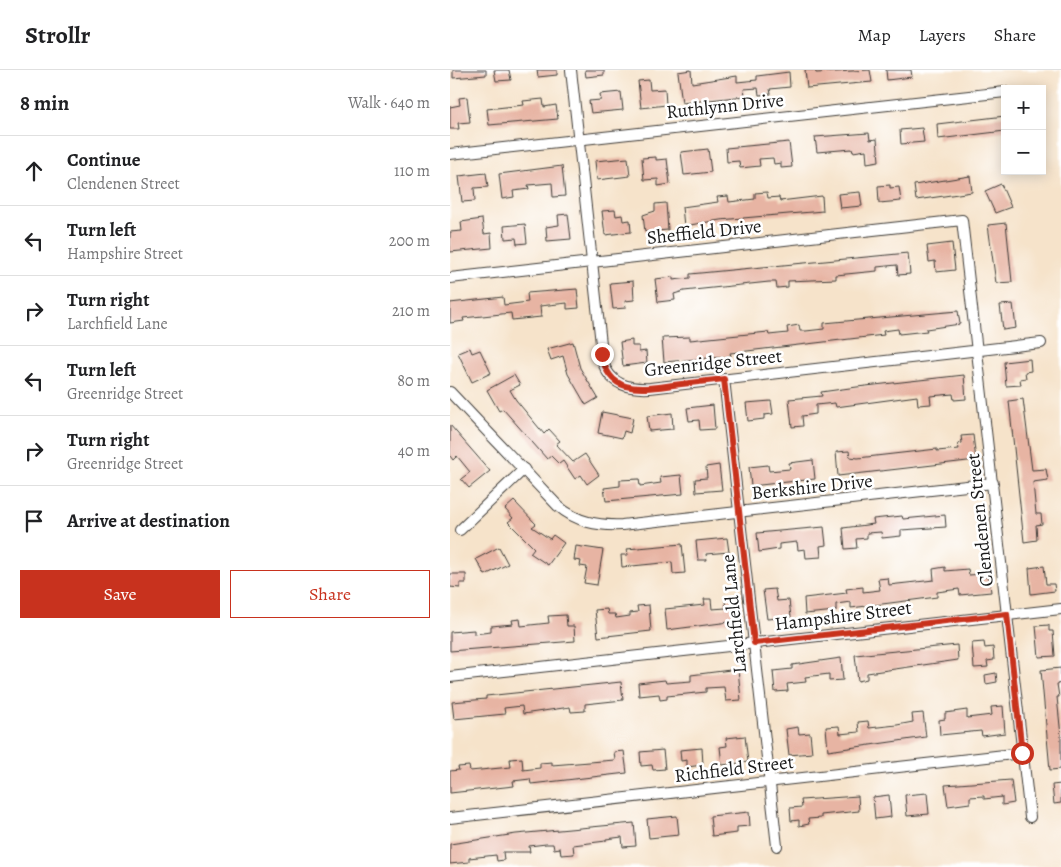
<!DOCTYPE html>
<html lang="en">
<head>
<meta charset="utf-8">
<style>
  :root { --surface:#fff; --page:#f2f2f2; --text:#202124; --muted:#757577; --line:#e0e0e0; --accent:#c8321e }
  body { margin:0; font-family:Alegreya,serif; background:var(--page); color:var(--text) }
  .controls { position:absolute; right:15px; top:15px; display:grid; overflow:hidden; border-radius:0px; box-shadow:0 2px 12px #0003 }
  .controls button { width:45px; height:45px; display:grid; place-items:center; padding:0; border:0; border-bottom:1px solid var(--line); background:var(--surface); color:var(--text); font:25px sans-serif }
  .stop { position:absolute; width:15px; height:15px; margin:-11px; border:4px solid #c8321e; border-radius:50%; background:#fff }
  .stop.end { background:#c8321e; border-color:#fff; box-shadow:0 1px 5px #0008 }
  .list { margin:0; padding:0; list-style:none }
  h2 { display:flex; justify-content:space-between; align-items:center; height:65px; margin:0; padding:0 20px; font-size:21px }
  h2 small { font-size:16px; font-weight:400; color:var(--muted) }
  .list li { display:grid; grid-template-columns:32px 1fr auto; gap:15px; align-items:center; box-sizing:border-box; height:70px; padding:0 20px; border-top:1px solid var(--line) }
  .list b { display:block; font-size:19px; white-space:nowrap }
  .list p { margin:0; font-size:16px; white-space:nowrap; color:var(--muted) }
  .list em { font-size:16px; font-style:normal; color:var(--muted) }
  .actions { display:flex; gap:10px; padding:15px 20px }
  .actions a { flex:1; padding:11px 0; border:1px solid var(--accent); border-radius:0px; text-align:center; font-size:18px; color:var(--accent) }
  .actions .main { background:var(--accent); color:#fff }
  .icon { flex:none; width:28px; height:28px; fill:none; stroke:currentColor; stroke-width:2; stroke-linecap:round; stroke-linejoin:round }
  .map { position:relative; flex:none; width:611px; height:797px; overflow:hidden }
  header { display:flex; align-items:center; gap:30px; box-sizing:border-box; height:70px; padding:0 25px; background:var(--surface); border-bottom:1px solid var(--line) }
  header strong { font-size:24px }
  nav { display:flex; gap:28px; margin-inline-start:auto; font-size:18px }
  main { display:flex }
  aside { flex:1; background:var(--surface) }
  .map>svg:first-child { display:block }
  .building { fill:#e7b4a3 }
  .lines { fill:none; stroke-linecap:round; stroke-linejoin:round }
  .street-casing { stroke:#3d3a36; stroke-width:12 }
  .street { stroke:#fff; stroke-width:10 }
  .route { stroke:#c8321e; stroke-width:6 }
  .labels { text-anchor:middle; stroke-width:5; stroke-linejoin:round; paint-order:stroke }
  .street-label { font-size:19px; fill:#1c1c1c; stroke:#fff }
</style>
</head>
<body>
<header>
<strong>Strollr</strong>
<nav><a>Map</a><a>Layers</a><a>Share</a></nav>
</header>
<main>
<aside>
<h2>8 min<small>Walk · 640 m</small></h2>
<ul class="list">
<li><svg class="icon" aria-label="ahead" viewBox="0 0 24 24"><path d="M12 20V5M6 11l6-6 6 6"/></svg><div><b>Continue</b><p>Clendenen Street</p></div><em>110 m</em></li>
<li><svg class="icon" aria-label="left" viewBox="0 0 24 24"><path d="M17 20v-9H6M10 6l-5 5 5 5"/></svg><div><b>Turn left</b><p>Hampshire Street</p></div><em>200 m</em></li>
<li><svg class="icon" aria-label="right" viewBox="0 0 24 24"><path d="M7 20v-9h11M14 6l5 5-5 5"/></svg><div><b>Turn right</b><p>Larchfield Lane</p></div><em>210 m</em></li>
<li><svg class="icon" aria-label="left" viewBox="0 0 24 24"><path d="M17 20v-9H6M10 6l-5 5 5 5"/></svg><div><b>Turn left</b><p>Greenridge Street</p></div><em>80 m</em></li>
<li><svg class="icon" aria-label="right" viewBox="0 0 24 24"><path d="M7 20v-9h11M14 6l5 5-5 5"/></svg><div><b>Turn right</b><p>Greenridge Street</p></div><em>40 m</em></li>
<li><svg class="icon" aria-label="arrive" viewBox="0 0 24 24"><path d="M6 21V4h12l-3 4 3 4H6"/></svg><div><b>Arrive at destination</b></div></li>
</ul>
<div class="actions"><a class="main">Save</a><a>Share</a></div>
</aside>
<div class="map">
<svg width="611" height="797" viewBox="0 0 611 797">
  <rect width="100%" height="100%" fill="#fff"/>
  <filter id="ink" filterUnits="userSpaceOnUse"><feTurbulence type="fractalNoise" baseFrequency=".02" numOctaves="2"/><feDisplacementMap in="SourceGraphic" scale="10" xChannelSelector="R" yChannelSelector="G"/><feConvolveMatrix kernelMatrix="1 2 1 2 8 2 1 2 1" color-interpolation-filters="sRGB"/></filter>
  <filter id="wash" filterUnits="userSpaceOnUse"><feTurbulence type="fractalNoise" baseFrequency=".0096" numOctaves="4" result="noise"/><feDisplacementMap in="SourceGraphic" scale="20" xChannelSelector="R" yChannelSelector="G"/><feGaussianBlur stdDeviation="1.12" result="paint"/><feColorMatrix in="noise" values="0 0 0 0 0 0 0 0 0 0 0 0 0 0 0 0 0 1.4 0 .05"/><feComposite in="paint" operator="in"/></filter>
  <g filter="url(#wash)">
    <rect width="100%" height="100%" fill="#f6e3ca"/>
    <g id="blocks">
      <g class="building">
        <path d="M3,0H36V5L3,8Z"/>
        <path d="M44,0H59L61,10L46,11Z"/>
        <path d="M87,0H107V5L88,7Z"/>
        <path d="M135,0H154V5L136,7Z"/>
        <path d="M241,0L242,13L287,6V12L307,10V6L339,2L340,17L320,19L321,24L309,25L308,18L294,19L295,26L232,33L228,2Z"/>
        <path d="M355,0H365L366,3L420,0L422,12L357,18Z"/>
        <path d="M436,0H461L462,7L437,10Z"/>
        <path d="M199,10L200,20L215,19L216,35L191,38L188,11Z"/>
        <path d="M171,22L173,40L141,43L139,31L151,30L150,24Z"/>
        <path d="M17,27L20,52L8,53L9,59H0V37L10,35L9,28Z"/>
        <path d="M93,29L94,37L106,35L108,49L39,55L37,39L74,35L73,31Z"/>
        <path d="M555,46V61L488,69L487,54Z"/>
        <path d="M472,58L474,72L451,74L450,60Z"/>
        <path d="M419,63L420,70L427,69L429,91L417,93L416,80L403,82L402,79L367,82L365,67Z"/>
        <path d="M339,72L342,97L331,98V93L324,94L323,88L309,89L310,96L290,98L289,91L277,92L276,78Z"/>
        <path d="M258,79L261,102L234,105L231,82Z"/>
        <path d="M206,87V90L217,89L220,114L208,116V109L194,110L192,88Z"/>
        <path d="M178,88L180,106L147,110L145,91Z"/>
        <path d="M112,96L115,126L103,127L102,113L78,115L79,119L63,121L64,127L52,129L49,104Z"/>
        <path d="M36,103L38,117L24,118L25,131L12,132L9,106Z"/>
        <path d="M520,106L522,122L466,130L464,115Z"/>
        <path d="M551,114L561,137L545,143L535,121Z"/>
        <path d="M440,115V118L449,117L451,131L429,133L428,116Z"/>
        <path d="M317,122L318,128L329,127L330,131L372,126L373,141L270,150L234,156L232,137L268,132L267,127L278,126L279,132L305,129V123Z"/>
        <path d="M410,122L412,136L390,138L388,124Z"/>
        <path d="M216,133L218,160L195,162L193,145L205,141V134Z"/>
        <path d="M165,140L166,146L172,145L173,151L180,150L181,162L155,165L152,141Z"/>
        <path d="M118,144L121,169L97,171L96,157L109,155L108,145Z"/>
        <path d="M32,149L34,164L41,163L42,178L0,182V162L12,161L11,152Z"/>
        <path d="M556,153L562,212L546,213L538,155Z"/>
        <path d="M75,154L77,173L67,174L66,168L55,169L54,156Z"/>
        <path d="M502,173L505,200L486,202L485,191L479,192L477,176Z"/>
        <path d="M458,183L460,204L448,205L447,195L427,197V201L386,205V209L338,211V217L327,218L326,212H319L234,221L224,224L225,230L208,232L205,209L223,207V210L240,208V204Z"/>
        <path d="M183,211L184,230L175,231L176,238L163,239L160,213Z"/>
        <path d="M127,219L129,238L117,239V233L90,236L91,247L62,250L61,243L13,248L14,251L0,253V233L53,227L54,235L78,232L77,223Z"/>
        <path d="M563,234L566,258L553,260L550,235Z"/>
        <path d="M508,241L510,254L476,259L477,261L449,264L448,259L433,261L434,265L280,283L281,286L214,292L212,268L240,267V270L318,262L319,265L338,263L337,257L349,255L350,261H356L374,259V253Z"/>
        <path d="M182,270V276H189V282L196,281L197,293L173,296L170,272Z"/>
        <path d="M123,272L130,298L148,328L136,335L118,304L113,286L101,290L97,279Z"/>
        <path d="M20,278L22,283L30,280L41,303L22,312L8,283Z"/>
        <path d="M580,289L581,301L575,302L576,308L570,309L571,315L556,316L554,292Z"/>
        <path d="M64,305L70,315L60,320L66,330L94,364L99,359L110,371L106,374L123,392L135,384L149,405L137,414L131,405L125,409L113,391L109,394L101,386L97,389L53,339L49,341L37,320Z"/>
        <path d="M514,305L516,329L504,330L503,324L480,326L481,334L468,335L467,326L386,337L385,333L366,335V344L352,346L353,356L342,357L339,329L372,326L371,322L407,317Z"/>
        <path d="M573,329L582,400L596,399L598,410L583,412L586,444H591L592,454L586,455L587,470L574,472L559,331Z"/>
        <path d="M321,331L323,344L314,345V349L298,351L296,333Z"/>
        <path d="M263,335L265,359L250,360L249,350L239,351L237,338Z"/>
        <path d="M152,342L183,348L180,363L174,361L172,368L148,363Z"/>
        <path d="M222,343L223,359L199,361L197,346Z"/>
        <path d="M0,355L40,401L19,418L11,409L20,402L7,386L3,390L0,386Z"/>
        <path d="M523,365L526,390L388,406L386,382L399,381L400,387L408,388L487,379V381L509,379L508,374L512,373L511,366Z"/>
        <path d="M363,390L365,409L301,416L299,397L318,395L319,401L340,399L339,393Z"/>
        <path d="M269,395L272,420L246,422L245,409L257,408L256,397Z"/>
        <path d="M231,405L233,424L156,431L154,418L170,416V410L189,409L190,416L211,413L210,407Z"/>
        <path d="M64,431L86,454L82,457L100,469L103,465L114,473L98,495L80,483L84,478L58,452L63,448L55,439Z"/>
        <path d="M495,445L496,457L451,460V466L432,468L431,462L417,463V468L406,469L407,478L395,479L393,458L424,454L423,449L452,446L453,449Z"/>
        <path d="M374,457L376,475L370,476L371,487L356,488L355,479L348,480L347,472L329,474V479L309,482L307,463Z"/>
        <path d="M277,468L279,482L256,484L257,490H248L246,471Z"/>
        <path d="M232,474L235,503L223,504L222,492L172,497L171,485H178L177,479Z"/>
        <path d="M126,476L153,480L147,515L134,513L137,497L130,496L131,491L124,490Z"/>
        <path d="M49,477L58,494L35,505L26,489Z"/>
        <path d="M594,496L596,514H604L605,521L581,524L579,498Z"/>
        <path d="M495,497V501L518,499L519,505L533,504V507H539L541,522L510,525L509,519L487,522V527L401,538V532L386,534V541L355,544L354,528L397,523L396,519L413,517V522L430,520L428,509L438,508L439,515L484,510L483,499Z"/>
        <path d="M0,504H16V513H10V518L0,517Z"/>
        <path d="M325,519L327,531L339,530L341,547L317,549L313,520Z"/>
        <path d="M254,529H261L262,539L276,538L275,530L285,529L287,551L217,560L215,539L255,535Z"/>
        <path d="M199,535L201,561L148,567L145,540L157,539L158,544H165L166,548L180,546V543L188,542L187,536Z"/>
        <path d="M116,545L117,556H124L125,571L0,581V562L24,560V564L41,562V556L63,554L62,550L70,549L71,556L99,553L98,546Z"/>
        <path d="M599,555V561H603L605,586L589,587L586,556Z"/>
        <path d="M534,572L535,578L543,577L544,590L537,591L538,597L524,598L522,573Z"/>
        <path d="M507,575L508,590L417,603V609L408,611L405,585Z"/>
        <path d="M391,588L393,610L379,611V604L355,607L356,612L337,614L338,621L325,622L323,601L342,599V595Z"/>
        <path d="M611,598V613L607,614L609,627H607L611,666V699L600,700L591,600Z"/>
        <path d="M288,599L291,630L276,631L274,617L256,618V622L217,626V629L210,630L209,624L189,626L188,613L215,610L216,613L241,611V605Z"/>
        <path d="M546,603L547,612L536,614L535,605Z"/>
        <path d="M171,612L173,630L135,634V641L121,642L120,637L73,644L72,636L54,638L55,644L4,649L2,632L36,629V626Z"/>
        <path d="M553,636L555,663L532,666L531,661L490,665L489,650L495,649V643L517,640V648L542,645L541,637Z"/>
        <path d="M473,643L476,667L378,681L376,657L389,656L390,664L409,662L408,652L418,651L419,658L447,655L463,652L462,644Z"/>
        <path d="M348,657L349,664L360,663L362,683L339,685L336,659Z"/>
        <path d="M295,666L298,692L272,695L270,677L277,676L276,668Z"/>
        <path d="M252,678L253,695L237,697V690L231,691L230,680Z"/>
        <path d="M213,680L215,699L203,700L202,695L191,696L190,682Z"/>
        <path d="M174,681L177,703L81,714L80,709L63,711L64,716L0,723V701L9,700L8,697L19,696L20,701L61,697L60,689L72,688L73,700L90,698V693L102,692V695L165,690L164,682Z"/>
        <path d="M561,710L564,733L552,735V727L534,729V726L520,727V733L498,736L495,715Z"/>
        <path d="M611,714V733L604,734L602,715Z"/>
        <path d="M477,723L479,744L457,746L455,725Z"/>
        <path d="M439,725L441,747L425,749L423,727Z"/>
        <path d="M408,726L409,741L371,745V748L358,749L359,754L349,756V750L341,751L340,738L352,737L351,730Z"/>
        <path d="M299,742L300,756L287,757V763L262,766L260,746Z"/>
        <path d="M227,746L229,765L199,768L197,749Z"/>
        <path d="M184,753L186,776L173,777L172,767L156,769V771L123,775L124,784L111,785L110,778L104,779L103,774H96L79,776L80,782H53L54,790L47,791L46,785L19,788V792L0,794V774L66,764Z"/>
      </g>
    </g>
  </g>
  <g filter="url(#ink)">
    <use href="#blocks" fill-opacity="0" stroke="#3d3a36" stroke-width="1"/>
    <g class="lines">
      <g class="street-casing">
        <g id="street">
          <path d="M121,0L153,292C160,315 179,319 200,318L591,273"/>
          <path d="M0,84L555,22"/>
          <path d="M0,208L512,150L580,747"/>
          <path d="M274,309L327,776"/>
          <path d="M0,322L108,436C127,452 147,456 172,455L543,413"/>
          <path d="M10,460L74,399"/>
          <path d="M0,607L611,539"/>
          <path d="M0,748L572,683"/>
        </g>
      </g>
      <use href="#street" class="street"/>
    </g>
  </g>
  <g class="lines" filter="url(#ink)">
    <path class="route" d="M152,284C158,326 192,319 223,315C240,313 257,311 274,309L304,573L557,544L572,683"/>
  </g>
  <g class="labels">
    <g class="street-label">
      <text transform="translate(275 35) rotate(-6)" y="7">Ruthlynn Drive</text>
      <text transform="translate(254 161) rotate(-6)" y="7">Sheffield Drive</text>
      <text transform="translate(263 292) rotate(-6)" y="7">Greenridge Street</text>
      <text transform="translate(362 416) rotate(-6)" y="7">Berkshire Drive</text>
      <text transform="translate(529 450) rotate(-96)" y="7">Clendenen Street</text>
      <text transform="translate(283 544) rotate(-96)" y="7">Larchfield Lane</text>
      <text transform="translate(393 545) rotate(-7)" y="7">Hampshire Street</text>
      <text transform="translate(284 698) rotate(-7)" y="7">Richfield Street</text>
    </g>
  </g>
</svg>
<div class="controls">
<button>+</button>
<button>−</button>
</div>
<div class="stop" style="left:572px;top:683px"></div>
<div class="stop end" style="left:152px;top:284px"></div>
</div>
</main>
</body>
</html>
